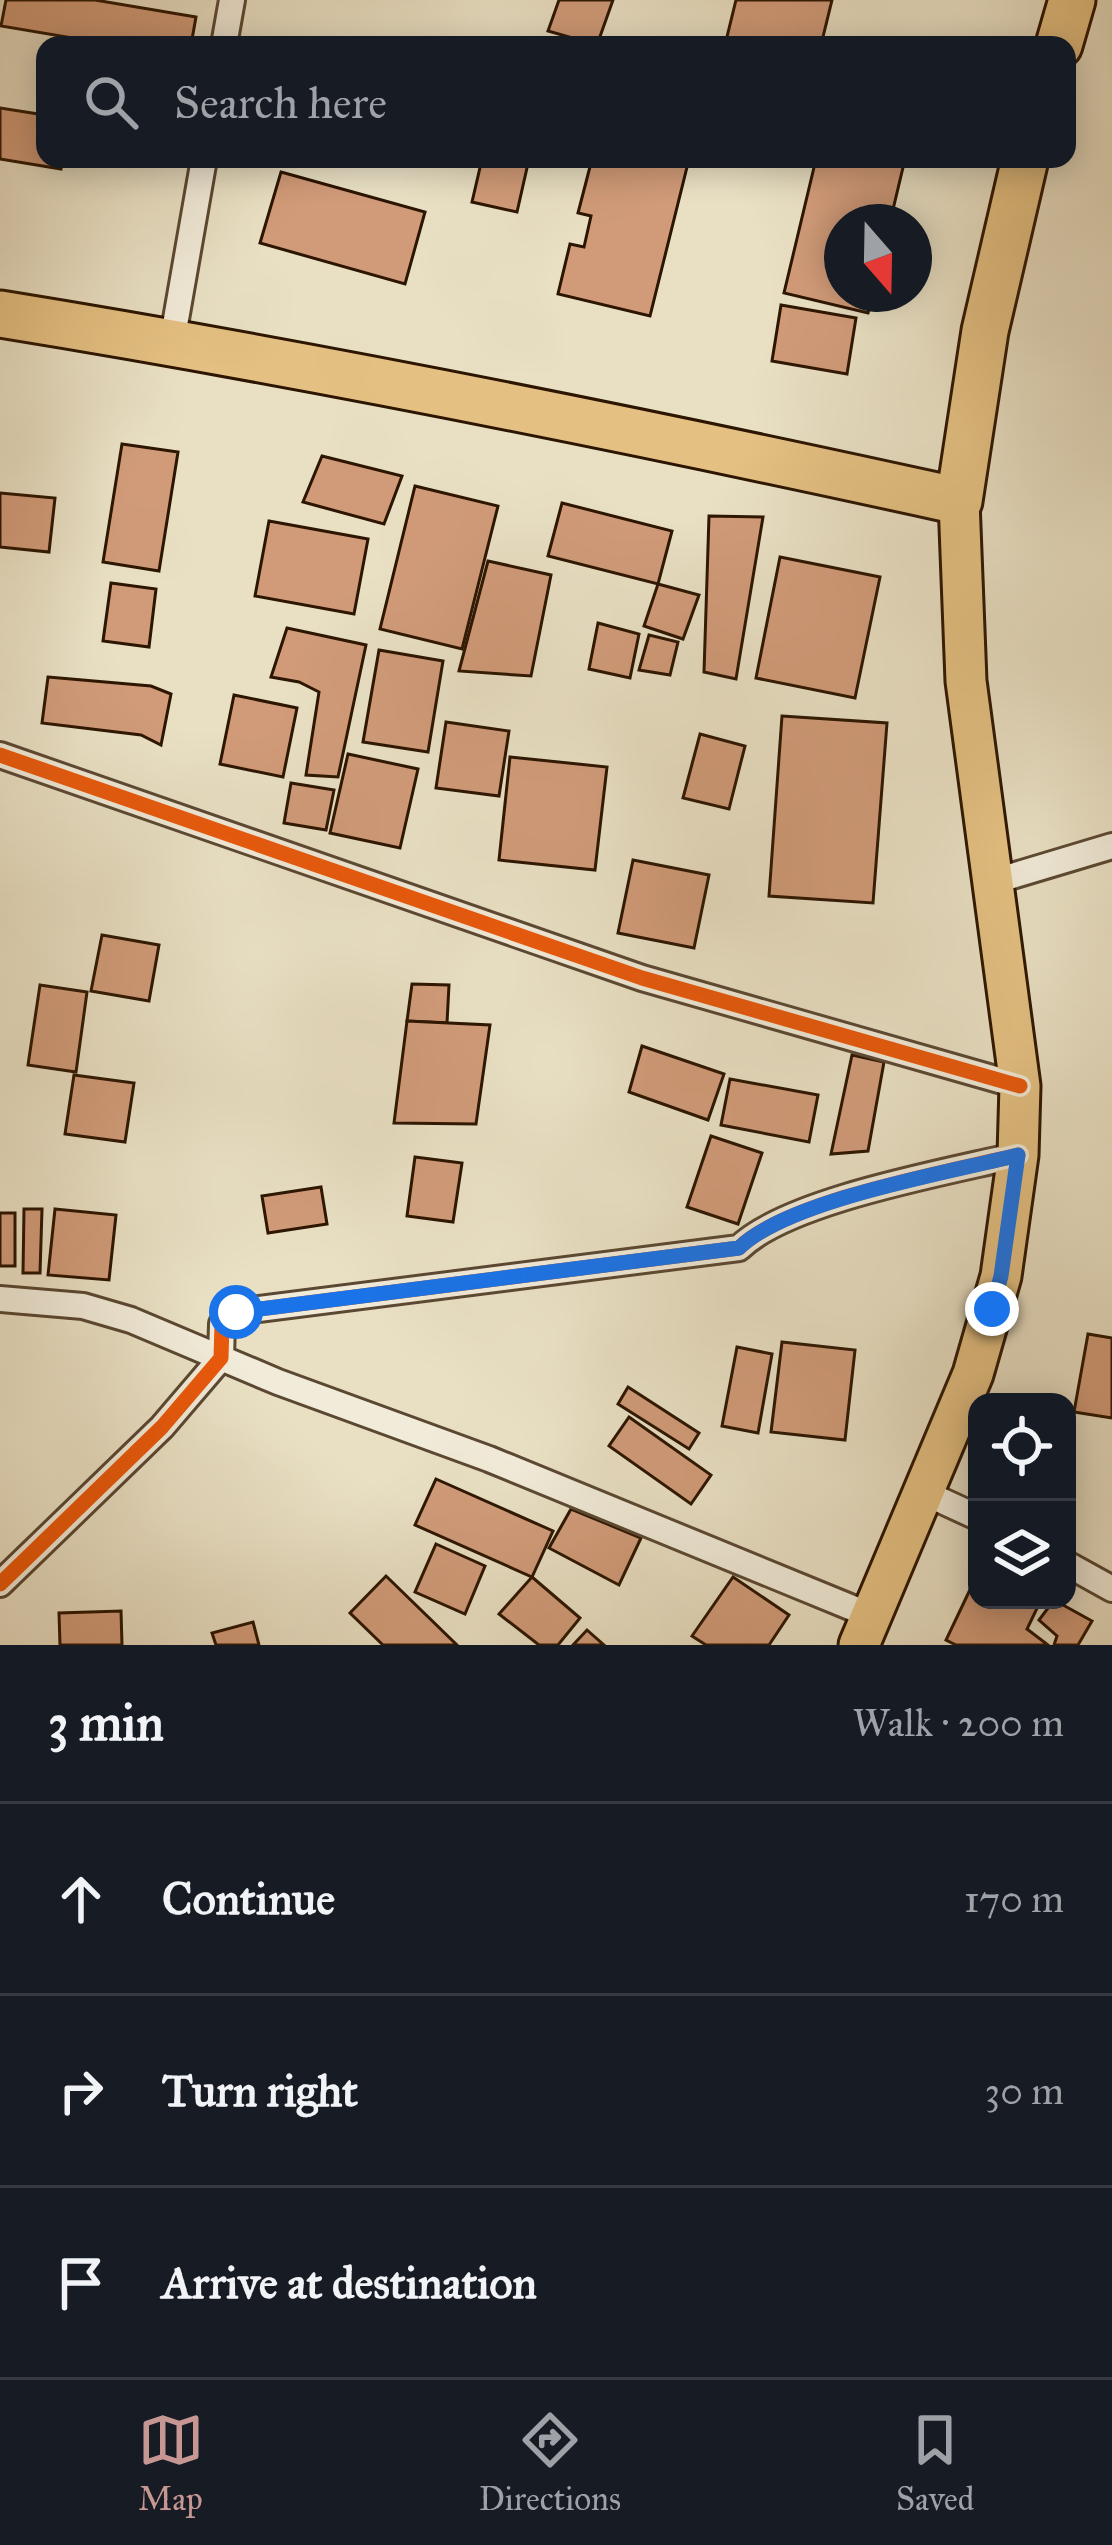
<!DOCTYPE html>
<html lang="en">
<head>
<meta charset="utf-8">
<style>
  :root { --surface:#171b24; --page:#20242c; --text:#f1f3f6; --muted:#9ea1a6; --line:#363941; --accent:#c59692 }
  body { margin:0; font-family:"IM FELL Great Primer",serif; background:var(--page); color:var(--text) }
  .controls { position:absolute; right:36px; bottom:36px; display:grid; overflow:hidden; border-radius:24px; box-shadow:0 6px 30px #0003 }
  .controls button { width:108px; height:108px; display:grid; place-items:center; padding:0; border:0; border-bottom:3px solid var(--line); background:var(--surface); color:var(--text); font:60px sans-serif }
  .compass { position:absolute; left:824px; top:204px; width:108px; height:108px; border-radius:50%; background:var(--surface); box-shadow:0 6px 30px #0003; rotate:160deg }
  .stop { position:absolute; width:36px; height:36px; margin:-27px; border:9px solid #1a73e8; border-radius:50%; background:#fff }
  .stop.end { background:#1a73e8; border-color:#fff; box-shadow:0 3px 12px #0008 }
  .list { margin:0; padding:0; list-style:none }
  h2 { display:flex; justify-content:space-between; align-items:center; height:156px; margin:0; padding:0 48px; font-size:51px }
  h2 small { font-size:39px; font-weight:400; color:var(--muted) }
  .list li { display:grid; grid-template-columns:78px 1fr auto; gap:36px; align-items:center; box-sizing:border-box; height:192px; padding:0 48px; border-top:3px solid var(--line) }
  .list b { display:block; font-size:45px; white-space:nowrap }
  .list em { font-size:39px; font-style:normal; color:var(--muted) }
  .icon { flex:none; width:66px; height:66px; fill:none; stroke:currentColor; stroke-width:2; stroke-linecap:round; stroke-linejoin:round }
  .map { position:relative; flex:none; width:1112px; height:1645px; overflow:hidden }
  .search { position:absolute; background:var(--surface); box-shadow:0 6px 30px #0003; left:36px; right:36px; top:36px; height:132px; display:flex; align-items:center; gap:30px; box-sizing:border-box; padding:0 42px; border-radius:24px; color:var(--muted); font-size:45px }
  .sheet { height:732px; background:var(--surface) }
  nav { display:flex; justify-content:space-around; align-items:center; box-sizing:border-box; height:168px; border-top:3px solid var(--line); background:var(--surface); font-size:33px; color:var(--muted) }
  nav a { display:grid; justify-items:center; gap:6px }
  nav .on { color:var(--accent) }
  .map>svg:first-child { display:block }
  .building { fill:#d19b79; stroke:#2c1501; stroke-width:3 }
  .lines { fill:none; stroke-linecap:round; stroke-linejoin:round }
  .street-casing { stroke:#5b4832; stroke-width:30 }
  .primary-casing { stroke:#2c1501; stroke-width:45 }
  .highway-casing { stroke:#2c1501; stroke-width:51 }
  .street { stroke:#f1ebd9; stroke-width:24 }
  .primary { stroke:#e4c082; stroke-width:39 }
  .highway { stroke:#e4c082; stroke-width:45 }
  .cycleway-casing { stroke:#f1ebd9; stroke-width:22 }
  .cycleway { stroke:#e8590c; stroke-width:15 }
  .route { stroke:#1a73e8; stroke-width:15 }
</style>
</head>
<body>
<div class="map">
<svg width="1112" height="1645" viewBox="0 0 1112 1645">
  <rect width="100%" height="100%" fill="#e9e0c4"/>
  <filter id="stains"><feTurbulence type="fractalNoise" baseFrequency=".00167" numOctaves="4"/><feColorMatrix values="0 0 0 0 .2 0 0 0 0 .09 0 0 0 0 .02 0 0 0 .5 -.17"/></filter>
  <radialGradient id="worn" r=".72"><stop offset=".6" stop-color="#630" stop-opacity="0"/><stop offset="1" stop-color="#630" stop-opacity=".3"/></radialGradient>
  <g class="building">
    <path d="M6,0H95L196,17L191,45H114L1,26Z"/>
    <path d="M559,0H613L597,45L548,31Z"/>
    <path d="M736,0H832L821,45H725Z"/>
    <path d="M0,108L45,115V159H63L61,169L0,159Z"/>
    <path d="M482,159H529L517,212L472,202Z"/>
    <path d="M592,159H689L650,316L558,294L570,244L584,247L591,216L578,213Z"/>
    <path d="M816,159H905L890,222H842V294H873L868,313L784,293Z"/>
    <path d="M281,172L425,212L405,284L260,243Z"/>
    <path d="M781,305L856,318L847,374L772,361Z"/>
    <path d="M122,444L178,452L159,571L103,562Z"/>
    <path d="M322,456L402,476L384,524L303,502Z"/>
    <path d="M415,486L498,506L462,649L380,629Z"/>
    <path d="M0,493L55,498L49,552L0,547Z"/>
    <path d="M562,503L672,531L658,584L548,556Z"/>
    <path d="M709,516L763,517L736,679L704,672Z"/>
    <path d="M269,521L368,539L354,614L255,596Z"/>
    <path d="M780,557L880,577L855,698L756,678Z"/>
    <path d="M488,561L551,575L531,676L459,671Z"/>
    <path d="M111,583L156,589L149,647L103,641Z"/>
    <path d="M658,584L699,595L683,639L644,626Z"/>
    <path d="M598,623L639,634L630,678L589,669Z"/>
    <path d="M287,628L366,645L338,777L306,775L319,692L299,682L271,677Z"/>
    <path d="M649,635L678,642L670,675L639,670Z"/>
    <path d="M379,650L443,661L428,752L363,742Z"/>
    <path d="M48,677L151,686L171,694L161,745L141,735L42,723Z"/>
    <path d="M234,695L297,708L283,777L220,764Z"/>
    <path d="M782,716L887,723L873,903L769,896Z"/>
    <path d="M446,722L509,731L499,796L436,788Z"/>
    <path d="M700,734L745,746L729,809L683,798Z"/>
    <path d="M348,754L418,769L400,848L330,833Z"/>
    <path d="M510,757L607,767L595,870L499,860Z"/>
    <path d="M291,783L334,790L326,830L284,823Z"/>
    <path d="M633,860L709,875L694,948L618,933Z"/>
    <path d="M102,935L159,945L149,1001L91,991Z"/>
    <path d="M412,984L449,985L447,1023L407,1021Z"/>
    <path d="M40,985L87,992L76,1072L28,1065Z"/>
    <path d="M407,1021L490,1025L476,1124L394,1123Z"/>
    <path d="M642,1046L724,1074L708,1120L629,1092Z"/>
    <path d="M852,1055L884,1062L868,1151L831,1154Z"/>
    <path d="M74,1075L134,1083L125,1142L65,1134Z"/>
    <path d="M730,1079L818,1095L809,1142L721,1125Z"/>
    <path d="M711,1136L762,1153L738,1224L687,1207Z"/>
    <path d="M415,1157L462,1163L453,1222L407,1216Z"/>
    <path d="M321,1187L327,1224L268,1233L262,1196Z"/>
    <path d="M24,1209H42L40,1273H23Z"/>
    <path d="M55,1209L116,1215L109,1280L48,1275Z"/>
    <rect x="0" y="1213" width="15" height="53"/>
    <path d="M1088,1334L1112,1338V1418L1074,1412Z"/>
    <path d="M782,1342L855,1350L845,1440L771,1432Z"/>
    <path d="M737,1347L772,1354L758,1433L722,1426Z"/>
    <path d="M628,1387L699,1433L689,1449L618,1404Z"/>
    <path d="M629,1417L711,1475L691,1504L609,1446Z"/>
    <path d="M436,1479L553,1531L532,1577L415,1525Z"/>
    <path d="M571,1509L641,1538L619,1585L549,1548Z"/>
    <path d="M436,1544L485,1566L465,1614L415,1592Z"/>
    <path d="M977,1575V1600H1041L1027,1629L1048,1645H956L946,1640Z"/>
    <path d="M386,1576L457,1645H383L350,1613Z"/>
    <path d="M532,1577L580,1618L558,1645H539L499,1614Z"/>
    <path d="M733,1577L789,1615L769,1645H706L692,1636Z"/>
    <path d="M1054,1600L1092,1621L1078,1645H1054L1057,1636L1039,1620Z"/>
    <path d="M121,1611L122,1645H60L59,1613Z"/>
    <path d="M253,1622L259,1645H216L212,1633Z"/>
    <path d="M587,1630L604,1645H573Z"/>
  </g>
  <g class="lines">
    <g class="street-casing">
      <g id="street">
        <path d="M224,45L232,0"/>
        <path d="M172,342L204,159"/>
        <path d="M0,755L642,978L1020,1086"/>
        <path d="M992,882L1112,846"/>
        <path d="M0,1299L83,1306L131,1320L278,1382L489,1459L872,1616"/>
        <path d="M925,1493L977,1517"/>
        <path d="M1067,1564L1112,1589"/>
        <path d="M0,1584L162,1427L221,1358L222,1324L236,1312L739,1248C788,1200 948,1172 1018,1155"/>
      </g>
    </g>
    <g class="primary-casing">
      <path id="primary" d="M859,1645L973,1374L1001,1276L1018,1155L1020,1086L966,681L959,501"/>
    </g>
    <g class="highway-casing">
      <g id="highway">
        <path d="M1059,45L1072,0"/>
        <path d="M0,314C321,366 641,431 959,501L985,331L1025,159"/>
      </g>
    </g>
    <use href="#street" class="street"/>
    <use href="#primary" class="primary"/>
    <use href="#highway" class="highway"/>
    <g class="cycleway-casing">
      <g id="cycleway">
        <path d="M0,755L642,978L1020,1086"/>
        <path d="M0,1584L162,1427L221,1358L222,1324L236,1312L739,1248C788,1200 948,1172 1018,1155"/>
      </g>
    </g>
    <use href="#cycleway" class="cycleway"/>
  </g>
  <g class="lines">
    <path class="route" d="M236,1312L739,1248C788,1200 947,1173 1018,1155L1001,1276L992,1309"/>
  </g>
  <rect width="100%" height="100%" filter="url(#stains)"/>
  <rect width="100%" height="100%" fill="url(#worn)"/>
</svg>
<div class="controls">
<button><svg class="icon" aria-label="locate" viewBox="0 0 24 24"><circle cx="12" cy="12" r="6"/><path d="M12 2v4M12 18v4M2 12h4M18 12h4"/></svg></button>
<button><svg class="icon" aria-label="layers" viewBox="0 0 24 24"><path d="M12 4l9 5-9 5-9-5zM3 14l9 5 9-5"/></svg></button>
</div>
<svg class="compass" viewBox="-18 -18 36 36"><path d="M0-13l5 13h-10z" fill="#e53935"/><path d="M0 13l5-13h-10z" fill="#9ea1a6"/></svg>
<div class="stop" style="left:236px;top:1312px"></div>
<div class="stop end" style="left:992px;top:1309px"></div>
<div class="search"><svg class="icon" aria-label="search" viewBox="0 0 24 24"><circle cx="10" cy="10" r="6"/><path d="M15 15l6 6"/></svg>Search here</div>
</div>
<section class="sheet">
<h2>3 min<small>Walk · 200 m</small></h2>
<ul class="list">
<li><svg class="icon" aria-label="ahead" viewBox="0 0 24 24"><path d="M12 20V5M6 11l6-6 6 6"/></svg><div><b>Continue</b></div><em>170 m</em></li>
<li><svg class="icon" aria-label="right" viewBox="0 0 24 24"><path d="M7 20v-9h11M14 6l5 5-5 5"/></svg><div><b>Turn right</b></div><em>30 m</em></li>
<li><svg class="icon" aria-label="arrive" viewBox="0 0 24 24"><path d="M6 21V4h12l-3 4 3 4H6"/></svg><div><b>Arrive at destination</b></div></li>
</ul>
</section>
<nav>
<a class="on"><svg class="icon" aria-label="map" viewBox="0 0 24 24"><path d="M3 6l6-2 6 2 6-2v14l-6 2-6-2-6 2zM9 4v14M15 6v14"/></svg>Map</a>
<a><svg class="icon" aria-label="directions" viewBox="0 0 24 24"><path d="M12 3l9 9-9 9-9-9zM9 14v-3h6M13 9l2 2-2 2"/></svg>Directions</a>
<a><svg class="icon" aria-label="saved" viewBox="0 0 24 24"><path d="M7 4h10v16l-5-4-5 4z"/></svg>Saved</a>
</nav>
</body>
</html>
